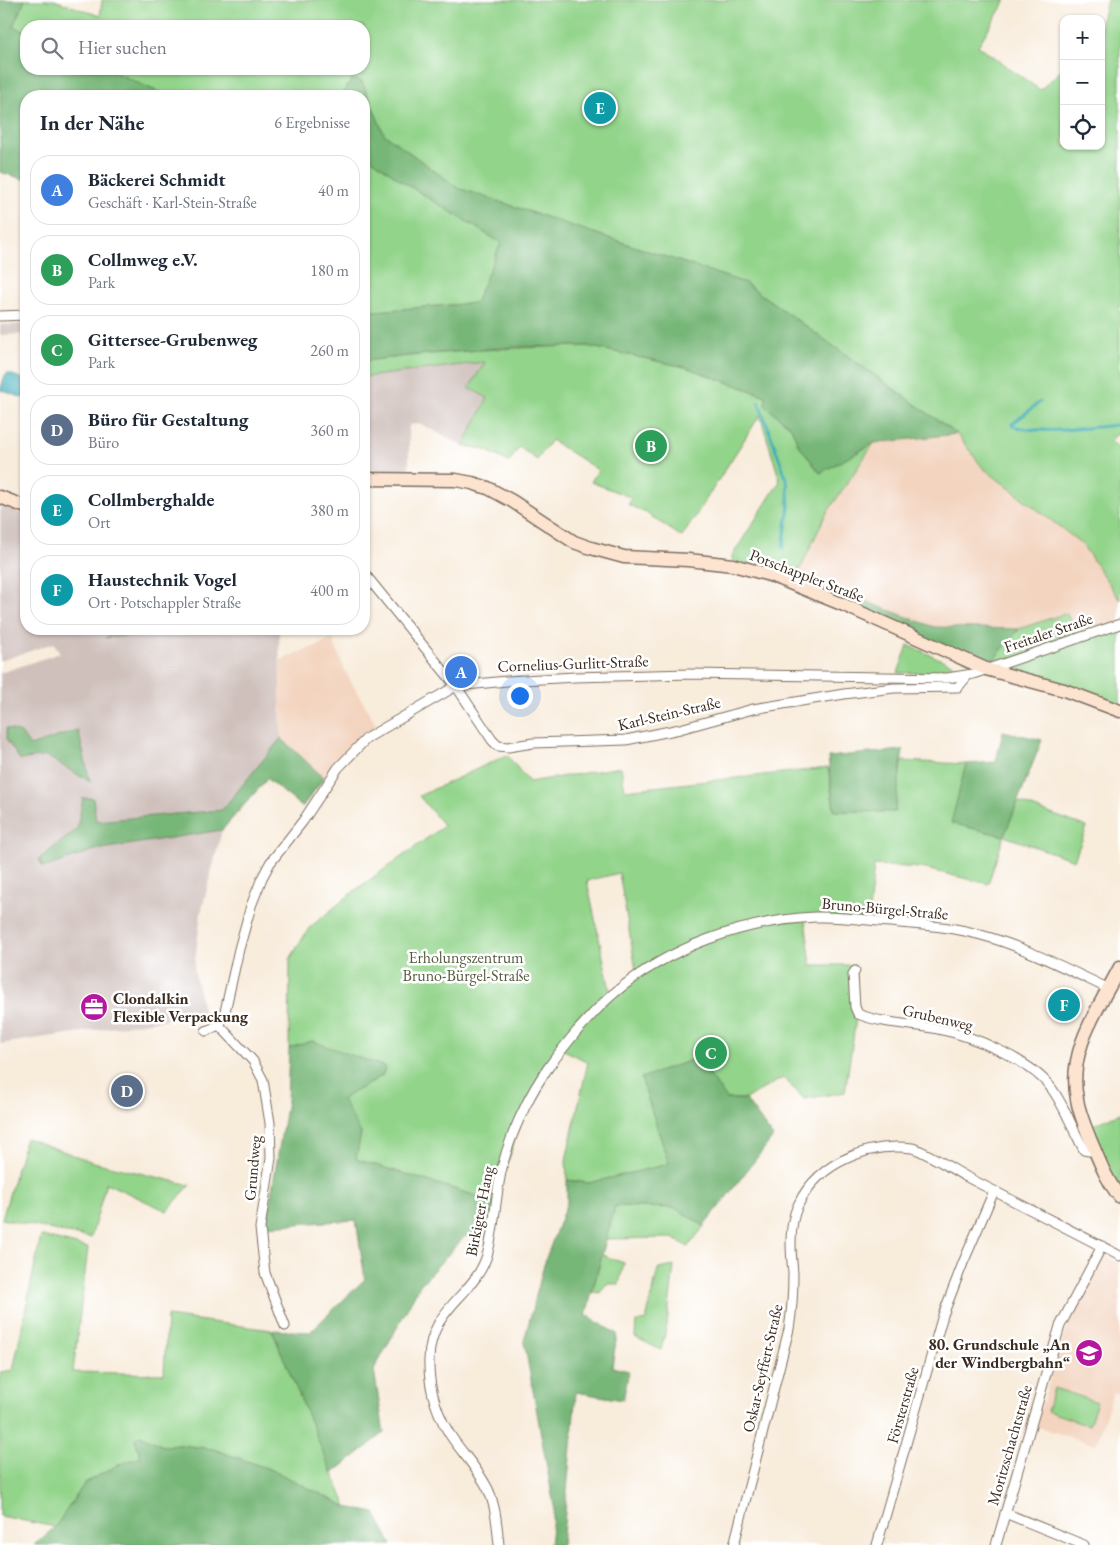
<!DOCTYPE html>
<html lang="de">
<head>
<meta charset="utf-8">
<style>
  :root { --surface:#fff; --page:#f2f2f3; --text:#1f2937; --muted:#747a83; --line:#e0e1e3; --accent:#1a73e8 }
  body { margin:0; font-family:"EB Garamond",serif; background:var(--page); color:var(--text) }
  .controls { position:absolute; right:15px; top:15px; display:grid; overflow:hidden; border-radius:10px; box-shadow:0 1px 4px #0004 }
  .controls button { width:45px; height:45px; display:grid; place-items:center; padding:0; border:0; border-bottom:1px solid var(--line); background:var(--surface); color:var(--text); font:25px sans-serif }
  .you { position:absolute; left:519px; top:695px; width:18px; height:18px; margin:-12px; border:4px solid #fff; border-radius:50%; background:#1a73e8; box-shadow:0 0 0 8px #1a73e833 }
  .badge { display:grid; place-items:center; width:32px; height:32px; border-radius:50%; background:var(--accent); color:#fff; font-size:16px; font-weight:700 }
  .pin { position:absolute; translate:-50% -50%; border:2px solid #fff; box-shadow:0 1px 5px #0006 }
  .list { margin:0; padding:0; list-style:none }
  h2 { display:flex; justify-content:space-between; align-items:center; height:65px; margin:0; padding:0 20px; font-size:21px }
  h2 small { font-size:16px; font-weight:400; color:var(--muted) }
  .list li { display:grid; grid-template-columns:32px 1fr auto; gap:15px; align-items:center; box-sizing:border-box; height:70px; margin:0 10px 10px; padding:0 10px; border:1px solid var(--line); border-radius:20px }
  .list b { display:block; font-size:19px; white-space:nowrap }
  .list p { margin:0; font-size:16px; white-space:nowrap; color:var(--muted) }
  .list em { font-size:16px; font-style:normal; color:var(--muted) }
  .icon { flex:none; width:28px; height:28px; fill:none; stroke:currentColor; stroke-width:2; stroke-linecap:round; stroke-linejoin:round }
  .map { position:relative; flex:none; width:1120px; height:1545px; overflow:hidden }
  .search { position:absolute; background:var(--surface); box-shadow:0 1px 4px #0004; left:20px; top:20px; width:350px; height:55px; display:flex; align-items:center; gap:12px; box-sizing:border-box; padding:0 18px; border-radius:20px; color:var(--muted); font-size:19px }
  .panel { position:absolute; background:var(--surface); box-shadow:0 1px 4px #0004; left:20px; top:90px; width:350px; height:545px; border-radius:20px }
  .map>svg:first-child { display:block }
  .built { fill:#f3d4bf }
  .industrial { fill:#cfc0bb }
  .green { fill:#93d48b; stroke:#677f54; fill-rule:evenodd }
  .forest { fill:#76b677; stroke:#58704a }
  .water { fill:#39aab5; stroke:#3a6a6a }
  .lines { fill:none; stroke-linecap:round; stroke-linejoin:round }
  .stream { stroke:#39aab5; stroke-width:3 }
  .street-casing { stroke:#7d6e60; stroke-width:11 }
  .secondary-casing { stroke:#7d6e60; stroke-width:15 }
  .street { stroke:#fff; stroke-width:9 }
  .secondary { stroke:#fde4d1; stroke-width:12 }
  .labels { text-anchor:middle; stroke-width:5; stroke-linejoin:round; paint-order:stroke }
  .street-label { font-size:16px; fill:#3b2a1e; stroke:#fff }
  .park-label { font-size:16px; fill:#555d3f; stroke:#fff }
  .poi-label { font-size:16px; font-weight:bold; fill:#3b2a1e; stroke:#fff; text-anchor:start }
</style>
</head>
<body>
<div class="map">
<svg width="1120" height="1545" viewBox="0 0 1120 1545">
  <rect width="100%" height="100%" fill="#fff"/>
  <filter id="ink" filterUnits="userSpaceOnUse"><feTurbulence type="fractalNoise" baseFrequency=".02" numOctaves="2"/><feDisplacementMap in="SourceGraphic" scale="10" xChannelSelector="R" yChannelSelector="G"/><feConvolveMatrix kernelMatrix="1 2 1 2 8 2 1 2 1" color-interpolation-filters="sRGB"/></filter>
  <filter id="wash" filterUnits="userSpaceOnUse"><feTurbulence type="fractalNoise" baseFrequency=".0096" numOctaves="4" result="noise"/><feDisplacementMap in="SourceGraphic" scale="20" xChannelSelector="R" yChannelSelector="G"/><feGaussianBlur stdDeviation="1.12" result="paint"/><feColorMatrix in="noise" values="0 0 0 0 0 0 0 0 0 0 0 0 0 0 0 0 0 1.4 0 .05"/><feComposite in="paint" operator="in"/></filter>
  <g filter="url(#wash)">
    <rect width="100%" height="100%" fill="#f8ecdb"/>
    <g class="built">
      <path d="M957,434L983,468L1082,544L1120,600V624L1076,638L1066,613L1019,629L934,627L797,574L825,516L874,443Z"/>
      <path d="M333,639L345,671L379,730L367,738L324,778L281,738L280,660Z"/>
      <path d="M1104,1255L1120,1263V1394L1113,1392L1096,1445L1035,1426L1067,1327Z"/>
    </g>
    <g class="industrial">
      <path d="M26,324V334L0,335V325Z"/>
      <path d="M485,362L470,388L488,398L463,446L421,424L409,425V471L364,470V377Z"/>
      <path d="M0,505L26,515V629H126L107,638L186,629H279L281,738L222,810V830L201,913L194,970L204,1014L0,1044V673L60,653L54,643L0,661Z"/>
    </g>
    <g class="green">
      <path d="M25,0H54L100,16L102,0H1006L978,46L1040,90L1064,68V146H1101V24L1107,0H1120V434L1115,435L1111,442L1120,448V600L1082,544L983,468L957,434L745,283L458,188L384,134L362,82L352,79L342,96H167L107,69H364V26H26V32L13,26Z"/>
      <path d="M364,145L372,159L403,182L501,243L476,303L364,312Z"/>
      <path d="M587,346L685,367L766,396V406L791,427L798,444L820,473L874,443L825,516L798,574L846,594L844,605L733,565L732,556L780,481L760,415L682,537L643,511L628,505L632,498L591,482L598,470L551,440L537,460L519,447L509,462L483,449L463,446L488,398L469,388L485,362L364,377V361C438,352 512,347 587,346Z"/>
      <path d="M1066,613L1074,625L1076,637L1120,624V711L986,669L1019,629Z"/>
      <path d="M126,629H186L105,638Z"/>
      <path d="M908,645L954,665L956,669L947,672L898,673Z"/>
      <path d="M507,755L529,782L621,767L625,790L828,768L834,811L895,812L901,761L966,764L952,823L1004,836L1018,802L1087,827L1074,860L1004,836L988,884L922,868L874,865L868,920L805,918L811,965H855L857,1012L845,1092L804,1099L783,1078L745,1099H727L642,1078L669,1164L589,1183L567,1180L566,1160L588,1062L562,1049L524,1109L496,1202L356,1159L361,1133L341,1099L382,1076L289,1048L290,959L309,928L357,889L444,826L419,796ZM619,873L637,976L611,995L587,881Z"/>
      <path d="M1120,1113V1197L1086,1128Z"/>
      <path d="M26,1138L93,1162L190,1185L167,1211L106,1183L91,1238L2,1219Z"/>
      <path d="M615,1206L675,1208L704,1226L688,1247L673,1238L606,1239Z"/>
      <path d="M41,1236L88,1248L73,1372L164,1374L167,1316L272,1330L347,1507L272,1470L213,1449L181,1445L163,1446L140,1435L135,1439L141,1457L118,1465L85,1483L55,1527L0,1516V1372L13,1370Z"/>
      <path d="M602,1255L624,1263L619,1284H606L600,1293L592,1292Z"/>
      <path d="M674,1266L667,1325L661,1350L635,1337L636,1322L646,1320L658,1269Z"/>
      <path d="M1054,1388L1097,1402L1089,1425L1047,1411Z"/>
    </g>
    <g class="forest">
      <path d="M0,0H25L13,26L26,32V69H107L167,96H26V180L0,172Z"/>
      <path d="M352,79L362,82L384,134L458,188L745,283L957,434L874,443L820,473L798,444L791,427L765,406L766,396L685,367L587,346L516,347L414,355L364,361V312L475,303L501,243L403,182L372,159L364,145V96H342Z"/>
      <path d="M846,594L934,627L1019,629L986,669L844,605Z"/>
      <path d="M6,728L21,733L30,746L78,730L90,782L46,756L20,760L6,739Z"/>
      <path d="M1003,731L1042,740L1004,836L951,823L966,764L996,762Z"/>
      <path d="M281,738L324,778L302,807L267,779L222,830L95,850L43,868L39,859L77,829L83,798H93L96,821L222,810Z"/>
      <path d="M903,750L895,812L834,811L828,757Z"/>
      <path d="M312,1041L386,1067L382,1076L342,1099L361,1133L356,1159L496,1202L491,1242L465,1236L420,1285L374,1370L384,1433L332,1474L272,1330L310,1332L365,1279L356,1220L266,1226L287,1101L289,1048Z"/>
      <path d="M697,1058L727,1099H745L773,1137L704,1226L675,1208L615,1206L586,1315L617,1334L612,1367L629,1371L623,1400L576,1392L562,1545H550L554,1506L524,1341L545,1261L567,1202V1180L589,1183L669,1164L641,1078Z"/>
      <path d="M140,1435L163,1446L181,1445L213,1449L272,1470L347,1507L375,1513L392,1545H34L55,1527L85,1483L118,1465L141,1457L135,1439Z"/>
    </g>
    <path class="water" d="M8,373L26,380V408L24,405L26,399L0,390L5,375Z"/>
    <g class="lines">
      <g class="stream">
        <path d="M1040,402L1012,424L1013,426C1044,435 1087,427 1120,425"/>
        <path d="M759,403L787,480L789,506L783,548"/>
      </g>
    </g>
  </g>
  <g filter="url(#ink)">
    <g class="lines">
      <g class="street-casing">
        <g id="street">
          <path d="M0,316L26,315"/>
          <path d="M364,573L456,686L492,740L498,746L508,747L533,743L626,740L680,729L753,709L844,694L894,688L958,687L968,675"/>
          <path d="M855,971L853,974L855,1007L858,1014C883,1024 912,1024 938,1029C971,1035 1031,1060 1052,1089C1065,1107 1073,1130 1084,1150L1089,1151L1094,1149"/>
          <path d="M219,1025L253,1061L263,1080L270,1123L271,1158L260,1228L265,1273L285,1326"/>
          <path d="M206,1031L219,1025L224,1016L239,949L251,906L262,878L270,863L303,821L338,768L367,738L456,686L507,681L575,677L690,674L947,678L973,674L1120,624"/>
          <path d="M1005,1513L1084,1545"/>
          <path d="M499,1545C497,1525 496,1507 488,1489C479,1471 466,1457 455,1442C438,1419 428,1389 429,1360C430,1305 476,1297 488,1252C494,1229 495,1206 499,1183C503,1157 513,1131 525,1107C538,1079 557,1055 577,1031C589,1018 600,1005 613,994C669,947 742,921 815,917C840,916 865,920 890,922C920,925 951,926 981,935C1025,947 1067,969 1109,989"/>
          <path d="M734,1545L789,1329C792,1311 793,1292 793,1273C791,1253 789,1233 795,1213C811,1166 865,1142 912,1148C923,1150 954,1170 965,1176C1017,1203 1069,1229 1120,1256"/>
          <path d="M877,1545L943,1315L963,1263L994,1191"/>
          <path d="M996,1545L1060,1326L1102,1246"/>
        </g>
      </g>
      <g class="secondary-casing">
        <g id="secondary">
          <path d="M364,479L456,480L472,483L488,488L512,501L574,542L591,548L624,557L688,560L733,565L770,575L844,605L986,669L1064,690L1120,711"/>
          <path d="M0,497L26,507"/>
          <path d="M1120,967C1099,1008 1067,1050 1077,1099C1079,1113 1085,1126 1090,1139C1099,1160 1106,1180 1120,1197"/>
        </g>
      </g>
      <use href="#street" class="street"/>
      <use href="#secondary" class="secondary"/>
    </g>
  </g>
  <defs>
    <g id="office-disc" transform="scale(1.4375)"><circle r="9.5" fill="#b5179e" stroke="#fff"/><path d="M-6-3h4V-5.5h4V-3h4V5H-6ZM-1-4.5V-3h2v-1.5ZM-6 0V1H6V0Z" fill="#fff"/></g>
    <g id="school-disc" transform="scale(1.4375)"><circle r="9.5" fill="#b5179e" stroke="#fff"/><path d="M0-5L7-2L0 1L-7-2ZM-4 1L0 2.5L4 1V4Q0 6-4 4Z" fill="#fff"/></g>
  </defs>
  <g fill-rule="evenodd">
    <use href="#office-disc" x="94" y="1007"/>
    <use href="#school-disc" x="1089" y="1353"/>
  </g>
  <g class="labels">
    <g class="street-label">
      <text transform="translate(807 575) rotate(21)" y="6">Potschappler Straße</text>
      <text transform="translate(1048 632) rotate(-19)" y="6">Freitaler Straße</text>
      <text transform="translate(573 663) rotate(-2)" y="6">Cornelius-Gurlitt-Straße</text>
      <text transform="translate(669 713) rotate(-13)" y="6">Karl-Stein-Straße</text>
      <text transform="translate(885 908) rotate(5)" y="6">Bruno-Bürgel-Straße</text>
      <text transform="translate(938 1017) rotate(13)" y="6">Grubenweg</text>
      <text transform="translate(252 1168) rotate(-85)" y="6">Grundweg</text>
      <text transform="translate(479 1211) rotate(-79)" y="6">Birkigter Hang</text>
      <text transform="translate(762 1368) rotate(-77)" y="6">Oskar-Seyffert-Straße</text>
      <text transform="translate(902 1405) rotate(-74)" y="6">Försterstraße</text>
      <text transform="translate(1009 1445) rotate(-74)" y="6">Moritzschachtstraße</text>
    </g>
    <g class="park-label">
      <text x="466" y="963">Erholungszentrum<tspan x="466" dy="18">Bruno-Bürgel-Straße</tspan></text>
    </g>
    <g class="poi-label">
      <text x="113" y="1004">Clondalkin<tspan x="113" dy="18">Flexible Verpackung</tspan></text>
      <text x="1070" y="1350" text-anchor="end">80. Grundschule „An<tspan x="1070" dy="18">der Windbergbahn“</tspan></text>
    </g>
  </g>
</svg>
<div class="controls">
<button>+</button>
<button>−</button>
<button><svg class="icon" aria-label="locate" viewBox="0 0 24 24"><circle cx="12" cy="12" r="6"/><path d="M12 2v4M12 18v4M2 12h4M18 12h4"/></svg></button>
</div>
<div class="you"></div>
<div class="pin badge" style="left:461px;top:672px;background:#3f7fe0">A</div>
<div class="pin badge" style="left:651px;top:446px;background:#2e9e5b">B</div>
<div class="pin badge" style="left:711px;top:1053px;background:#2e9e5b">C</div>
<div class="pin badge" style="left:127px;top:1091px;background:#5c6f8a">D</div>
<div class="pin badge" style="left:600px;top:108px;background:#0f9aa8">E</div>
<div class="pin badge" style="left:1064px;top:1005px;background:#0f9aa8">F</div>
<div class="search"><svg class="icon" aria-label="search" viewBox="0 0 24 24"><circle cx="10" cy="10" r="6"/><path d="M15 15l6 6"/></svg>Hier suchen</div>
<section class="panel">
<h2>In der Nähe<small>6 Ergebnisse</small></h2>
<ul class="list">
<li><span class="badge" style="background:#3f7fe0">A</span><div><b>Bäckerei Schmidt</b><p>Geschäft · Karl-Stein-Straße</p></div><em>40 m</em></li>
<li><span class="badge" style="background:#2e9e5b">B</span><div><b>Collmweg e.V.</b><p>Park</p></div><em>180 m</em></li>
<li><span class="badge" style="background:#2e9e5b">C</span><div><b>Gittersee-Grubenweg</b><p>Park</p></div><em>260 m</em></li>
<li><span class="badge" style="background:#5c6f8a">D</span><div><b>Büro für Gestaltung</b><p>Büro</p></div><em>360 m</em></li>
<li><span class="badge" style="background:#0f9aa8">E</span><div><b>Collmberghalde</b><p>Ort</p></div><em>380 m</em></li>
<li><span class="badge" style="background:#0f9aa8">F</span><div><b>Haustechnik Vogel</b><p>Ort · Potschappler Straße</p></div><em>400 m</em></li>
</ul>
</section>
</div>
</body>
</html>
